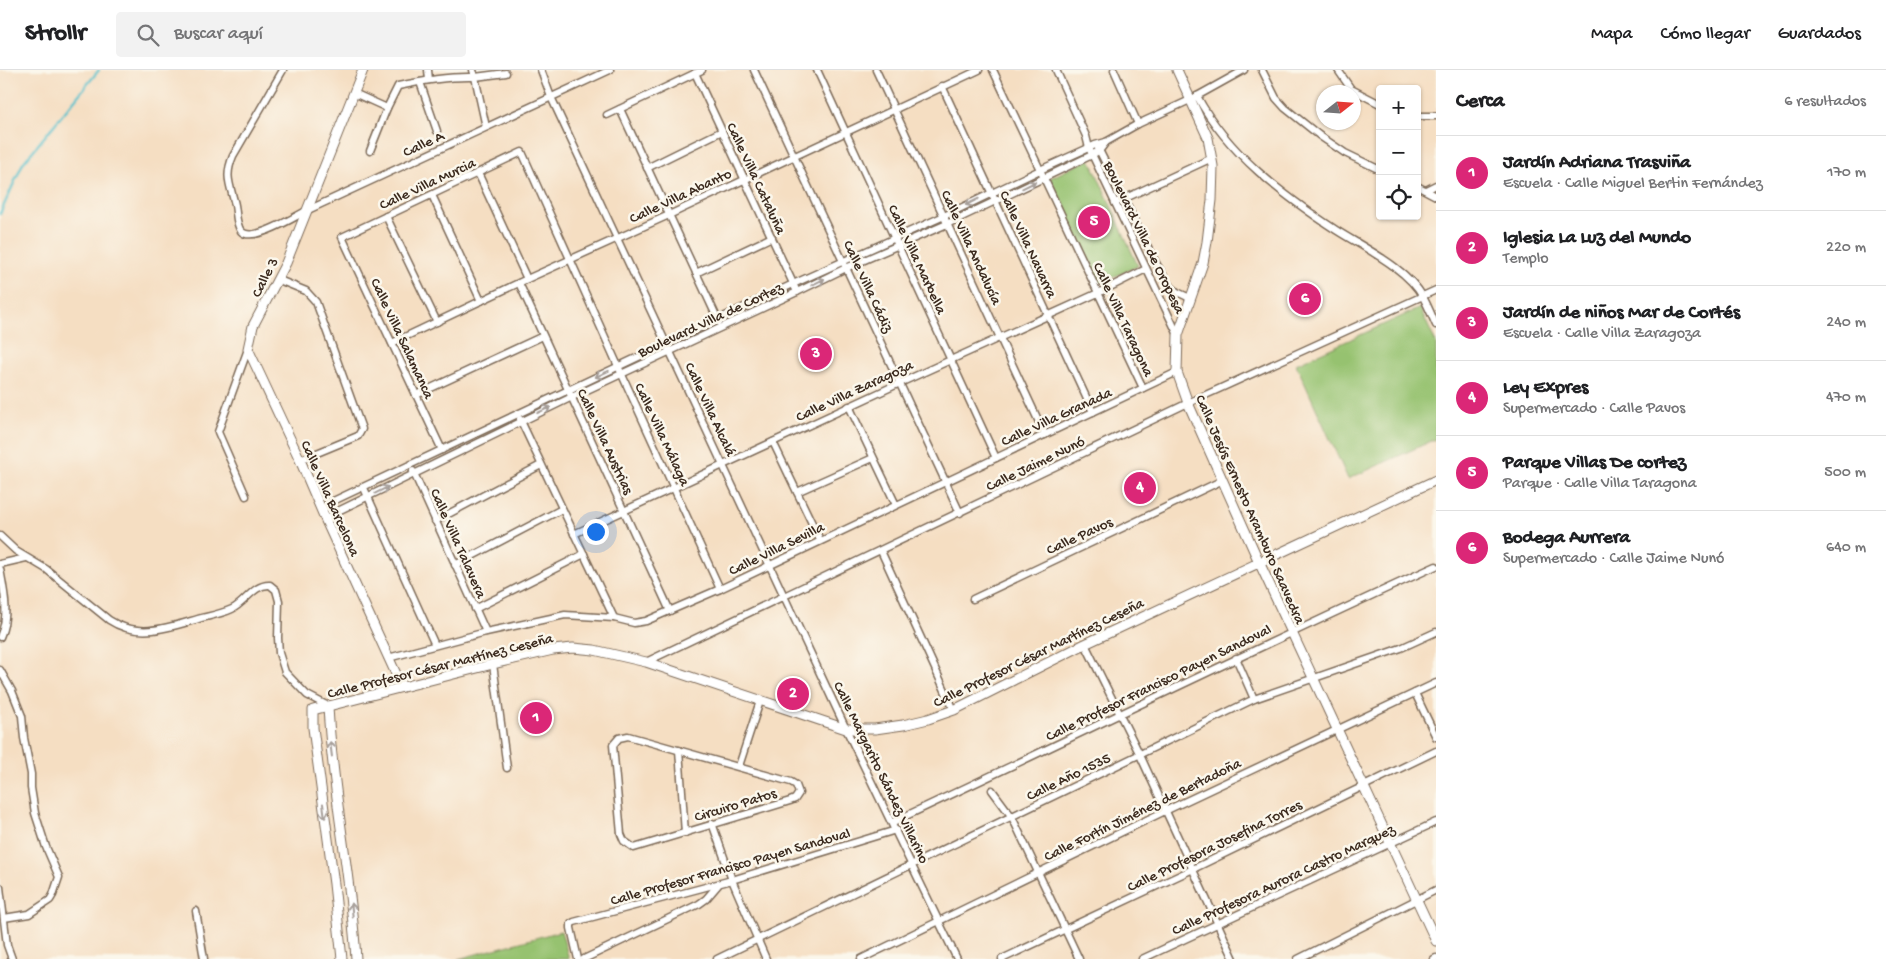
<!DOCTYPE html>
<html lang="es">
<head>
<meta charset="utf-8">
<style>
  :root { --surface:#fff; --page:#f2f2f2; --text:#202124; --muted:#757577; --line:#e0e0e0; --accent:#db2777 }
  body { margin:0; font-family:"Gochi Hand",sans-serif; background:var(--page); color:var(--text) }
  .controls { position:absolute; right:15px; top:15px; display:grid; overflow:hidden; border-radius:5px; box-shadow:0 1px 4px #0004 }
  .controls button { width:45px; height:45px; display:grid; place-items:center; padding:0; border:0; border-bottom:1px solid var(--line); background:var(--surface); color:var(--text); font:25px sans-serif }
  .compass { position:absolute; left:1316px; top:15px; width:45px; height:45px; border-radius:50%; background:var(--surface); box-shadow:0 1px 4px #0004; rotate:73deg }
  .you { position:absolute; left:595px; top:461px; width:18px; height:18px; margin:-12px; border:4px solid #fff; border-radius:50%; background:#1a73e8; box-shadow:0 0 0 8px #1a73e833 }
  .badge { display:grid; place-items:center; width:32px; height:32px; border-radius:50%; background:var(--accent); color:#fff; font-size:16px; font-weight:700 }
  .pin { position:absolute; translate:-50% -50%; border:2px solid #fff; box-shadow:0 1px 5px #0006 }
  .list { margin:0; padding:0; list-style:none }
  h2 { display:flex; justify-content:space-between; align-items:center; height:65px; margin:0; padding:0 20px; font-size:21px }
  h2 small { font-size:16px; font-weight:400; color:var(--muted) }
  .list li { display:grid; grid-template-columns:32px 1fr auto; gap:15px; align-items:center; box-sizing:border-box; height:75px; padding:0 20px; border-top:1px solid var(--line) }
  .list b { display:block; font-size:19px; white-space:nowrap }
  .list p { margin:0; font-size:16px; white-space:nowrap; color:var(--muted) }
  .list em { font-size:16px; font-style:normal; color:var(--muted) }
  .icon { flex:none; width:28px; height:28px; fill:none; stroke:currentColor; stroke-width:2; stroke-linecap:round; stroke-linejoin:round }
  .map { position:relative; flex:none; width:1436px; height:889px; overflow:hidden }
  header { display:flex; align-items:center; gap:30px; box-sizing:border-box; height:70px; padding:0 25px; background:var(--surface); border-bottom:1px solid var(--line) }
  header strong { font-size:24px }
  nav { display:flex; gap:28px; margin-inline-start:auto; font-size:18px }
  .search { width:350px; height:45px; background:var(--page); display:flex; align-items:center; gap:12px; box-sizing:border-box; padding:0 18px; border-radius:5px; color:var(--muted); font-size:19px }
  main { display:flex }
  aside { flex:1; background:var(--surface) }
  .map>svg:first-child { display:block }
  .green { fill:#96c26f; stroke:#687646 }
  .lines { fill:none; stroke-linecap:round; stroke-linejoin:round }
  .stream { stroke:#53c0cb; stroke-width:2.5 }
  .street-casing { stroke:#7c6957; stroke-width:9 }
  .secondary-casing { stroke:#7c6957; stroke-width:11 }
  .street { stroke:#fff; stroke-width:6 }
  .secondary { stroke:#fff; stroke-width:9 }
  .oneway { stroke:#a79f9a }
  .labels { text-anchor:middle; stroke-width:5; stroke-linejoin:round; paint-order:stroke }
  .street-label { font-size:15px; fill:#3b2a1e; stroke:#fbf7ec }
</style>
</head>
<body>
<header>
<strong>Strollr</strong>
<div class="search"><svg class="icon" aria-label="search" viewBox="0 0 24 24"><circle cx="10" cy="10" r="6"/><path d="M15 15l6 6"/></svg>Buscar aquí</div>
<nav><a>Mapa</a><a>Cómo llegar</a><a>Guardados</a></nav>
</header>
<main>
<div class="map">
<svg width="1436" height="889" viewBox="0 0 1436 889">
  <rect width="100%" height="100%" fill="#fbf7ec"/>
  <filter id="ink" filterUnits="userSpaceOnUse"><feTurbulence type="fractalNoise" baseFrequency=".02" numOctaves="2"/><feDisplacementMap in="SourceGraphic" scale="10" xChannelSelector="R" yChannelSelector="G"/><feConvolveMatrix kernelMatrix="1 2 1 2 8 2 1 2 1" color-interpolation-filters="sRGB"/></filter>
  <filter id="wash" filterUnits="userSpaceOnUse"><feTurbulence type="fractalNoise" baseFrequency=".0096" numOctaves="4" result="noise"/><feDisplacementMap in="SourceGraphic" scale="20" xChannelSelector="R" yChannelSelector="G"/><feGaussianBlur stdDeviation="1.12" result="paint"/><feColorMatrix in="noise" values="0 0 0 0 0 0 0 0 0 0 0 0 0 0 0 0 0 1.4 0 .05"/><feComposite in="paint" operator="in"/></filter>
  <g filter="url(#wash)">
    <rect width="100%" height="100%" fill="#f5dec2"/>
    <g class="green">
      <path d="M1090,89L1138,196L1098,214L1050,108Z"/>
      <path d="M1420,238L1436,273V369L1348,409L1296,294Z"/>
      <path d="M561,861L569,889H458Z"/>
    </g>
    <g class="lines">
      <path class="stream" d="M0,144L23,93L99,0"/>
    </g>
  </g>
  <g filter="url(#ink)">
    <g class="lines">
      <g class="street-casing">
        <g id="street">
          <path d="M283,0L233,86C225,105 229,112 234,131C237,140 235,153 241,161C252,174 296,146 308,140L610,0"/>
          <path d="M428,0L429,10"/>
          <path d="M473,0L475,7L506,3"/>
          <path d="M541,0L551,27L846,659L957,889"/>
          <path d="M754,0L960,443"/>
          <path d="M817,0L996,388"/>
          <path d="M876,0L1045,365"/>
          <path d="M993,0L1143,318"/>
          <path d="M1056,0L1086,66L1089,78L1178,265"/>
          <path d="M1114,0L1138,54"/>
          <path d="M1262,0L1276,28L1285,38L1320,66L1345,83L1380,100"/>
          <path d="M1338,0L1351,19L1380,34"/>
          <path d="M695,3L797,222"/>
          <path d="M420,12L437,61"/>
          <path d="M942,16L1093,342"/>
          <path d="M354,23L387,38"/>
          <path d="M1197,26C1228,84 1283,125 1336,160C1364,178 1407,198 1423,227C1428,236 1432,246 1436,255"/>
          <path d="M620,39L719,252"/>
          <path d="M607,45L702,0"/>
          <path d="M1417,46H1436"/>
          <path d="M1098,78L1156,193L1169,215L1177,222L1190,228"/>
          <path d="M370,81L387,38L398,16C423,11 449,6 475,7L486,57"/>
          <path d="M647,98L722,61"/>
          <path d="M478,103L527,209"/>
          <path d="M1417,116L1436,126"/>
          <path d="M1426,120L1436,115"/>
          <path d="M432,125L481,231"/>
          <path d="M1115,133L1212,88"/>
          <path d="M386,146L437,252"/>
          <path d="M696,203L772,167"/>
          <path d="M279,210L306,221L316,232L362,359L358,366L300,390"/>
          <path d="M519,213L670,541"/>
          <path d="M392,273L527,209L669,145L979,0"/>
          <path d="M416,325L543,266"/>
          <path d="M849,336L896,435"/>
          <path d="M520,349L614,548"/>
          <path d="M773,372L820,470"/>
          <path d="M442,380L342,167L522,82L618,296L720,519"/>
          <path d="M413,401L486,562"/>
          <path d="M364,418L435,575"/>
          <path d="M797,422L873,388"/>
          <path d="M246,426L218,362L248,279"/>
          <path d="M323,444L325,437L329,433L793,214L944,146L1040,100L1095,75L1106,72L1138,54L1190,30L1244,0"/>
          <path d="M435,451L541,395"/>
          <path d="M327,453L330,447L336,442L572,327L797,222L846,198L947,154L1092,85L1100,80L1106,72"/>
          <path d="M574,464L900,313L1098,223L1146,199"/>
          <path d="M0,466L16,481L46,499L109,550C138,569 167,558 198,549C209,546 221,544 232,539C245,533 254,514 270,515L276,520L279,531L278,568L279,583L285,602L307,625L328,636"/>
          <path d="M881,481L954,640"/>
          <path d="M0,494L26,488"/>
          <path d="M455,495L562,439"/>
          <path d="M0,499C4,521 10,546 0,567"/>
          <path d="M973,529L1223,410"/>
          <path d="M475,539L584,484"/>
          <path d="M1085,574L1140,685L1234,889"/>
          <path d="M388,588L486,562L565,545L614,548L634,553L646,551L720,519L1177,302"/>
          <path d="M1236,588L1254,629"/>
          <path d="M646,592L1188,333L1436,220"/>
          <path d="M493,594L507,698"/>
          <path d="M0,600L12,621L22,646L24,668L31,704V718L35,743L46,777L59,807L53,825L50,830L29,844L4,848"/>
          <path d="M1415,623L1436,667"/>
          <path d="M628,666L791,712L796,715L799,723L795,729L790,731L634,778L624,771L621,764L613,675L619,668Z"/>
          <path d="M679,680L685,763"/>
          <path d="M739,696L760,631"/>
          <path d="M992,720L1012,747L1079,889"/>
          <path d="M893,752C1074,667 1253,579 1436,496"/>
          <path d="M712,753L732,810L766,889"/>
          <path d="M0,817L7,875L12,889"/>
          <path d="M196,841L204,889"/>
          <path d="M578,889L571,858V854L574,852L732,810L896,760"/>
          <path d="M584,889L699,834L706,829L718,815"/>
          <path d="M717,889L1254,629L1401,578L1436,562"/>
          <path d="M861,889L1165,741L1436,613"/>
          <path d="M1002,889L1193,799L1436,681"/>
          <path d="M1142,889L1436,752"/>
          <path d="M1298,889L1436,820"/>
          <path d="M1434,889L1436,888"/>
        </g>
      </g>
      <g class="secondary-casing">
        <g id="secondary">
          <path d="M363,0L286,193L253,256L248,279L300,390L327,453L402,617"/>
          <path d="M1177,0L1208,68L1213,96L1212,130L1207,172L1203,193L1178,265L1177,302L1188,333L1259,492L1436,871"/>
          <path d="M328,636C332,721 351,804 356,889"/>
          <path d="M342,889L334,814L313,658V640L493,594L553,580L573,578L594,580L646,592L846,659H875L903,655L928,649L954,640L1085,574L1436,410"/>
        </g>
      </g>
      <use href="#street" class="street"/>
      <use href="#secondary" class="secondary"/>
    </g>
    <defs><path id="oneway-shaft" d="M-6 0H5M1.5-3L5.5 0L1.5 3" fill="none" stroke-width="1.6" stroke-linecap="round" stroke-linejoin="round" transform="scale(1.25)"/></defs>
    <g class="oneway">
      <use href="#oneway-shaft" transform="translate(1029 115) rotate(-26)"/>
      <use href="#oneway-shaft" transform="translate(972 132) rotate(154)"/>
      <use href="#oneway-shaft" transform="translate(818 212) rotate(-27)"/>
      <use href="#oneway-shaft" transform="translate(602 304) rotate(155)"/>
      <use href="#oneway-shaft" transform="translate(544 340) rotate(-25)"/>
      <use href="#oneway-shaft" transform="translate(382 420) rotate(-27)"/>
      <use href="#oneway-shaft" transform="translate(331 679) rotate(-97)"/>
      <use href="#oneway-shaft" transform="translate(324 741) rotate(82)"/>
      <use href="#oneway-shaft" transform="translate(352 840) rotate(-96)"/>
    </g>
  </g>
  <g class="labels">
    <g class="street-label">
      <text transform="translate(423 73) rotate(-25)" y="5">Calle A</text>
      <text transform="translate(757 108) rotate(65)" y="5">Calle Villa Cataluña</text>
      <text transform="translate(427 113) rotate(-25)" y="5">Calle Villa Murcia</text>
      <text transform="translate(680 125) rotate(-25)" y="5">Calle Villa Abanto</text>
      <text transform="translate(1145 167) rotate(64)" y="5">Boulevard Villa de Oropesa</text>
      <text transform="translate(1029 174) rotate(65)" y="5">Calle Villa Navarra</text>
      <text transform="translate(972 177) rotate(65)" y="5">Calle Villa Andalucía</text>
      <text transform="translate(918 189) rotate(65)" y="5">Calle Villa Marbella</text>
      <text transform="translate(264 207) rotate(-63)" y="5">Calle 3</text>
      <text transform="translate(869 216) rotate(65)" y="5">Calle Villa Cádiz</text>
      <text transform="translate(710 249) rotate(-25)" y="5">Boulevard Villa de Cortez</text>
      <text transform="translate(1124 249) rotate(65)" y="5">Calle Villa Taragona</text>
      <text transform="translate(403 268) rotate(65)" y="5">Calle Villa Salamanca</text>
      <text transform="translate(854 320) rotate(-25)" y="5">Calle Villa Zaragoza</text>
      <text transform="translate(711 339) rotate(65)" y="5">Calle Villa Alcalá</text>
      <text transform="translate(1056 346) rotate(-25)" y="5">Calle Villa Granada</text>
      <text transform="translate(663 364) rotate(65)" y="5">Calle Villa Málaga</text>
      <text transform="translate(606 371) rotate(65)" y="5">Calle Villa Austrias</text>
      <text transform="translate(1035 393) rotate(-26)" y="5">Calle Jaime Nunó</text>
      <text transform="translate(331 428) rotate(66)" y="5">Calle Villa Barcelona</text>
      <text transform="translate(1251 439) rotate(66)" y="5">Calle Jesús Ernesto Aramburo Saavedra</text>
      <text transform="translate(1079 465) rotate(-25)" y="5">Calle Pavos</text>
      <text transform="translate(459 473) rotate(66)" y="5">Calle Villa Talavera</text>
      <text transform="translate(776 478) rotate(-26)" y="5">Calle Villa Sevilla</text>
      <text transform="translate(1038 582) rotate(-26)" y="5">Calle Profesor César Martínez Ceseña</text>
      <text transform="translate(440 595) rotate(-14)" y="5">Calle Profesor César Martínez Ceseña</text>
      <text transform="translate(1158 612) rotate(-26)" y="5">Calle Profesor Francisco Payen Sandoval</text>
      <text transform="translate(882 702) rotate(64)" y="5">Calle Margarito Sández Villarino</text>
      <text transform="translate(1068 706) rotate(-26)" y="5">Calle Año 1535</text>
      <text transform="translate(735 734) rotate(-17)" y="5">Circuiro Patos</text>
      <text transform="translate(1142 739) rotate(-26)" y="5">Calle Fortín Jiménez de Bertadoña</text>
      <text transform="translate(1214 775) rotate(-26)" y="5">Calle Profesora Josefina Torres</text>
      <text transform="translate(730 796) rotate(-16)" y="5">Calle Profesor Francisco Payen Sandoval</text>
      <text transform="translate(1283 809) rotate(-25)" y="5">Calle Profesora Aurora Castro Marquez</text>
    </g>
  </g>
</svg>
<div class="controls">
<button>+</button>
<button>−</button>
<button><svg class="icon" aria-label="locate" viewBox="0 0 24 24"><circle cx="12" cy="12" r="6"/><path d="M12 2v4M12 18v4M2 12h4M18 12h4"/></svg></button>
</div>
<svg class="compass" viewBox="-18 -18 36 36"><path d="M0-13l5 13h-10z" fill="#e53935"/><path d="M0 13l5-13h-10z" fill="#757577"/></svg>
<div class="you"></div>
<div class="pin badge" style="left:536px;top:648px">1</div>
<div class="pin badge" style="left:793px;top:624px">2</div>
<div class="pin badge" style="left:816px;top:284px">3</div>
<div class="pin badge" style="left:1140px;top:418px">4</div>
<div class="pin badge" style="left:1094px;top:152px">5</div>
<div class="pin badge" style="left:1305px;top:229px">6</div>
</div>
<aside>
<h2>Cerca<small>6 resultados</small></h2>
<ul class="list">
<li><span class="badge">1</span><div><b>Jardín Adriana Trasviña</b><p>Escuela · Calle Miguel Bertin Fernández</p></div><em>170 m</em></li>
<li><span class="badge">2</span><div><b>Iglesia La Luz del Mundo</b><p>Templo</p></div><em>220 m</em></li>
<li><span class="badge">3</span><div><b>Jardín de niños Mar de Cortés</b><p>Escuela · Calle Villa Zaragoza</p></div><em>240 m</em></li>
<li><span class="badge">4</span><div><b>Ley Expres</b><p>Supermercado · Calle Pavos</p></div><em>470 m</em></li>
<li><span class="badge">5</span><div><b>Parque Villas De cortez</b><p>Parque · Calle Villa Taragona</p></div><em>500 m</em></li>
<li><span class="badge">6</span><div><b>Bodega Aurrera</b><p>Supermercado · Calle Jaime Nunó</p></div><em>640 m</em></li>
</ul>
</aside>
</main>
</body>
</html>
